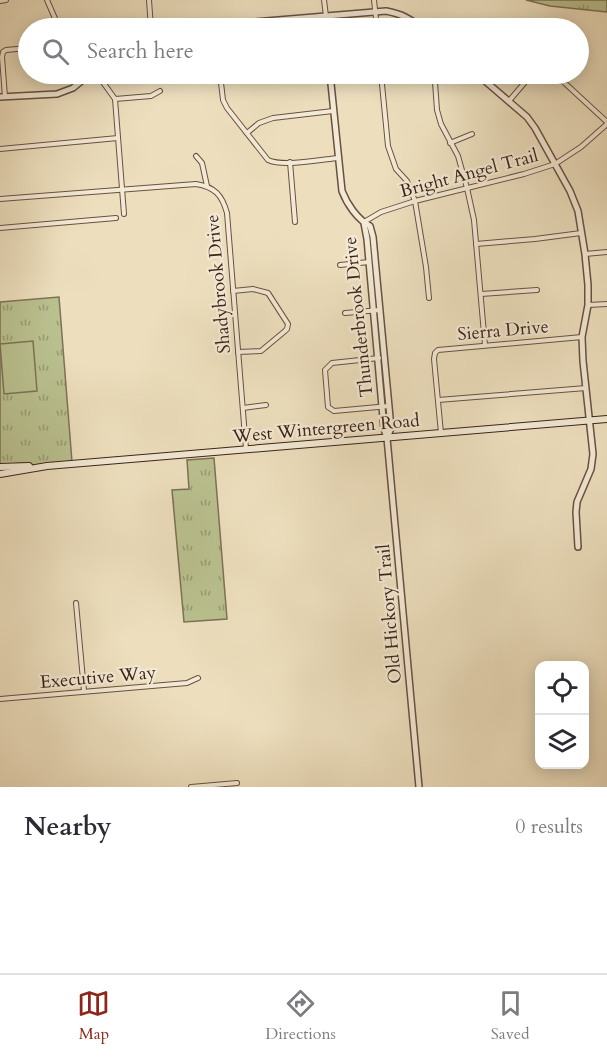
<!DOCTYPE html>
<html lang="en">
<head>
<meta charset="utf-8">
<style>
  :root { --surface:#fff; --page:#f7f7f7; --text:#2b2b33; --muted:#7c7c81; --line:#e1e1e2; --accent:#8f2418 }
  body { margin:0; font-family:Cardo,serif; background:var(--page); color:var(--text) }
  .controls { position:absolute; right:18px; bottom:18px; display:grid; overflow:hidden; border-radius:12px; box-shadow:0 3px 15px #0003 }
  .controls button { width:54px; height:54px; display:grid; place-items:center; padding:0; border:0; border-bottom:2px solid var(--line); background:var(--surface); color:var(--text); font:30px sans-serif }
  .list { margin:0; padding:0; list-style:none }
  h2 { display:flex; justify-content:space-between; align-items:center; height:78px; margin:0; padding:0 24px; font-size:26px }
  h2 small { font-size:20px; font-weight:400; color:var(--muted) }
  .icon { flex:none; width:33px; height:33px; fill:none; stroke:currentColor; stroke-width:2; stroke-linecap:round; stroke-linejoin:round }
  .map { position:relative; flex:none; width:607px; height:787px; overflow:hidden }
  .search { position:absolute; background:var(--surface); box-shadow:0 3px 15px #0003; left:18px; right:18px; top:18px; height:66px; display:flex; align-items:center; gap:15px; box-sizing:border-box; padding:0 21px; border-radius:33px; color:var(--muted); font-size:22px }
  .sheet { height:186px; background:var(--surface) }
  nav { display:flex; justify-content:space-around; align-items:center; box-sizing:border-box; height:84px; border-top:2px solid var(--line); background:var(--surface); font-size:16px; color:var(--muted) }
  nav a { display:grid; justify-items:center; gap:3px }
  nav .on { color:var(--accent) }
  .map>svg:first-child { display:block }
  .grass { fill:url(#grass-tufts); stroke:#7c7254; stroke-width:1.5 }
  .garden { fill:#bac190; stroke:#7c7254; stroke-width:1.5 }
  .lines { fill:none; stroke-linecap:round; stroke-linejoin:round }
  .minor-casing { stroke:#695142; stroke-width:6 }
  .tertiary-casing { stroke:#695142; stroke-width:8 }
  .secondary-casing { stroke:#3d2218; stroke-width:8 }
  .minor { stroke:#f3ead5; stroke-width:4 }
  .tertiary { stroke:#f3ead5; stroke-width:5 }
  .secondary { stroke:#f3ead5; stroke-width:6 }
  .labels { text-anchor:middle; stroke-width:4.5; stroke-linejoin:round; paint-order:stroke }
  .street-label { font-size:18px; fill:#3d2218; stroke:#f3ead5 }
</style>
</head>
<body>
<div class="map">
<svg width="607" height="787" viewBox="0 0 607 787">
  <defs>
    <pattern id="grass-tufts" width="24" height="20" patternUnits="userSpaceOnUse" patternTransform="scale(1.5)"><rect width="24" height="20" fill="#bac190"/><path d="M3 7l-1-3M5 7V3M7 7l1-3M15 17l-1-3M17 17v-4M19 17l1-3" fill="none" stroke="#989c75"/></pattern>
  </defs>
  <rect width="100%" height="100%" fill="#eddfbe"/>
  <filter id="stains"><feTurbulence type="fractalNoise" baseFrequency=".00333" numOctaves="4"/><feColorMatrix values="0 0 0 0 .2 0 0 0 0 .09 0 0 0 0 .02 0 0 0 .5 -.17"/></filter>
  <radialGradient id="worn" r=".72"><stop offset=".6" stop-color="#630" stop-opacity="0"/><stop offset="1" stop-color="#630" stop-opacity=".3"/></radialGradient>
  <g class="grass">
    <path d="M526,0H607V12L550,6Z"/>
    <path d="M59,297L72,462L25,466L24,463L0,465V302Z"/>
    <path d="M214,458L227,619L184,622L172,490L189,489L187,460Z"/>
  </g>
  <path class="garden" d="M33,341L37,391L4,394L0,344Z"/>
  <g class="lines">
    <g class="minor-casing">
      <g id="minor">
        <path d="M47,0L57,23L62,28"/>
        <path d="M149,0L151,28"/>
        <path d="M324,0L326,16"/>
        <path d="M374,0L377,28"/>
        <path d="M0,1L6,0"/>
        <path d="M97,74L115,99L124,214"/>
        <path d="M220,74L223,100L227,108L268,160C283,167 320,160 337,158"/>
        <path d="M381,74L388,146L396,169L407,181L415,201L426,267L429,298"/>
        <path d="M436,74L435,82L437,110L441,124L458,156L467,188L474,220L485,345"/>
        <path d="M555,74L607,122"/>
        <path d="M5,97L2,57L3,52L6,50L28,48"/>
        <path d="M115,99L151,96L160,91"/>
        <path d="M509,101L532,74"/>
        <path d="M247,133L259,123L273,118L333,111"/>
        <path d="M450,143L472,134"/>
        <path d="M0,149L118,138"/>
        <path d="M196,156L202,163L207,186"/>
        <path d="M290,162L295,222"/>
        <path d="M0,199L196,184C215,187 222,195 227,213L246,449"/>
        <path d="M364,222L381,212L415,201L524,174L555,164L581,147L607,124"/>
        <path d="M0,228L116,218"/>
        <path d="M476,244L535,239L581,233"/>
        <path d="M585,254L607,252"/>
        <path d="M340,265L369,262"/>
        <path d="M233,291L253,289L268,293L288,324L287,329L285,331L261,351L238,352"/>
        <path d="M481,294L537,290"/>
        <path d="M588,305L607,304"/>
        <path d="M345,313L380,310"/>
        <path d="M379,358L332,363L325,370L328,407L334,411L389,406"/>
        <path d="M438,400L586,388"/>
        <path d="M243,408L266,405"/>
        <path d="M441,433L434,359L435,353L438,350L582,337"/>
        <path d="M76,603L84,691"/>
        <path d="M0,699L187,683L198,678"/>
        <path d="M191,787L237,783"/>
      </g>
    </g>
    <g class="tertiary-casing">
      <g id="tertiary">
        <path d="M326,17L327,28"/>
        <path d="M180,28L386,11C402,14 409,18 422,28"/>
        <path d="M330,74L342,191C347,204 357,219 370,226L373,237L391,428L387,438"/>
        <path d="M477,74L527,117L535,128L570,191L578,211L585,254L588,285V305L582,337L583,361L593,454L591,469L577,502L576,512L578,547"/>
        <path d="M0,97L57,94L73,88L90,74"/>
        <path d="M364,223L367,239L384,429L387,438L419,787"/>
      </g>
    </g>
    <g class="secondary-casing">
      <g id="secondary">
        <path d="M0,467L29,466"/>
        <path d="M0,474L47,466L607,419"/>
      </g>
    </g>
    <use href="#minor" class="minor"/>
    <use href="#tertiary" class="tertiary"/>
    <use href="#secondary" class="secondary"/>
  </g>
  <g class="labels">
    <g class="street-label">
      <text transform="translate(469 173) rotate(-15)" y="6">Bright Angel Trail</text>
      <text transform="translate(218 284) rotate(-95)" y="6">Shadybrook Drive</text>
      <text transform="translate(358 317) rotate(-96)" y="6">Thunderbrook Drive</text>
      <text transform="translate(503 330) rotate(-5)" y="6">Sierra Drive</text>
      <text transform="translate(326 428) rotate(-5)" y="6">West Wintergreen Road</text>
      <text transform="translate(389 614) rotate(-95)" y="6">Old Hickory Trail</text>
      <text transform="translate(98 677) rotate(-5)" y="6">Executive Way</text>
    </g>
  </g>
  <rect width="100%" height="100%" filter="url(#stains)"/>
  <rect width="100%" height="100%" fill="url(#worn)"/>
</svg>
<div class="controls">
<button><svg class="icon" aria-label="locate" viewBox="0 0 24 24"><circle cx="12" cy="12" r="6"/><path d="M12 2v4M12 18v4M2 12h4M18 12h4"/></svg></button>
<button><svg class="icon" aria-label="layers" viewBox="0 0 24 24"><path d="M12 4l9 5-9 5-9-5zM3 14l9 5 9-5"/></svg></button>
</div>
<div class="search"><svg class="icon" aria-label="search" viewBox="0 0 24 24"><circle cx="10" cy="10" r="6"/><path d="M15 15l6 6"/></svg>Search here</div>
</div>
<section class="sheet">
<h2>Nearby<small>0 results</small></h2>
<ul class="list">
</ul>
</section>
<nav>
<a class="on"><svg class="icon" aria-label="map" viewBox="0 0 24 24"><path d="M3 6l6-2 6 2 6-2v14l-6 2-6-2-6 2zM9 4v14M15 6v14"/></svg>Map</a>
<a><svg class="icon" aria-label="directions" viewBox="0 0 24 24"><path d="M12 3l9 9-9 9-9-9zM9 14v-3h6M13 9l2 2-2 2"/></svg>Directions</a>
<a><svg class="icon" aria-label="saved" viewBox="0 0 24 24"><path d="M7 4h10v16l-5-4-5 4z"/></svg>Saved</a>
</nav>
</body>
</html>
